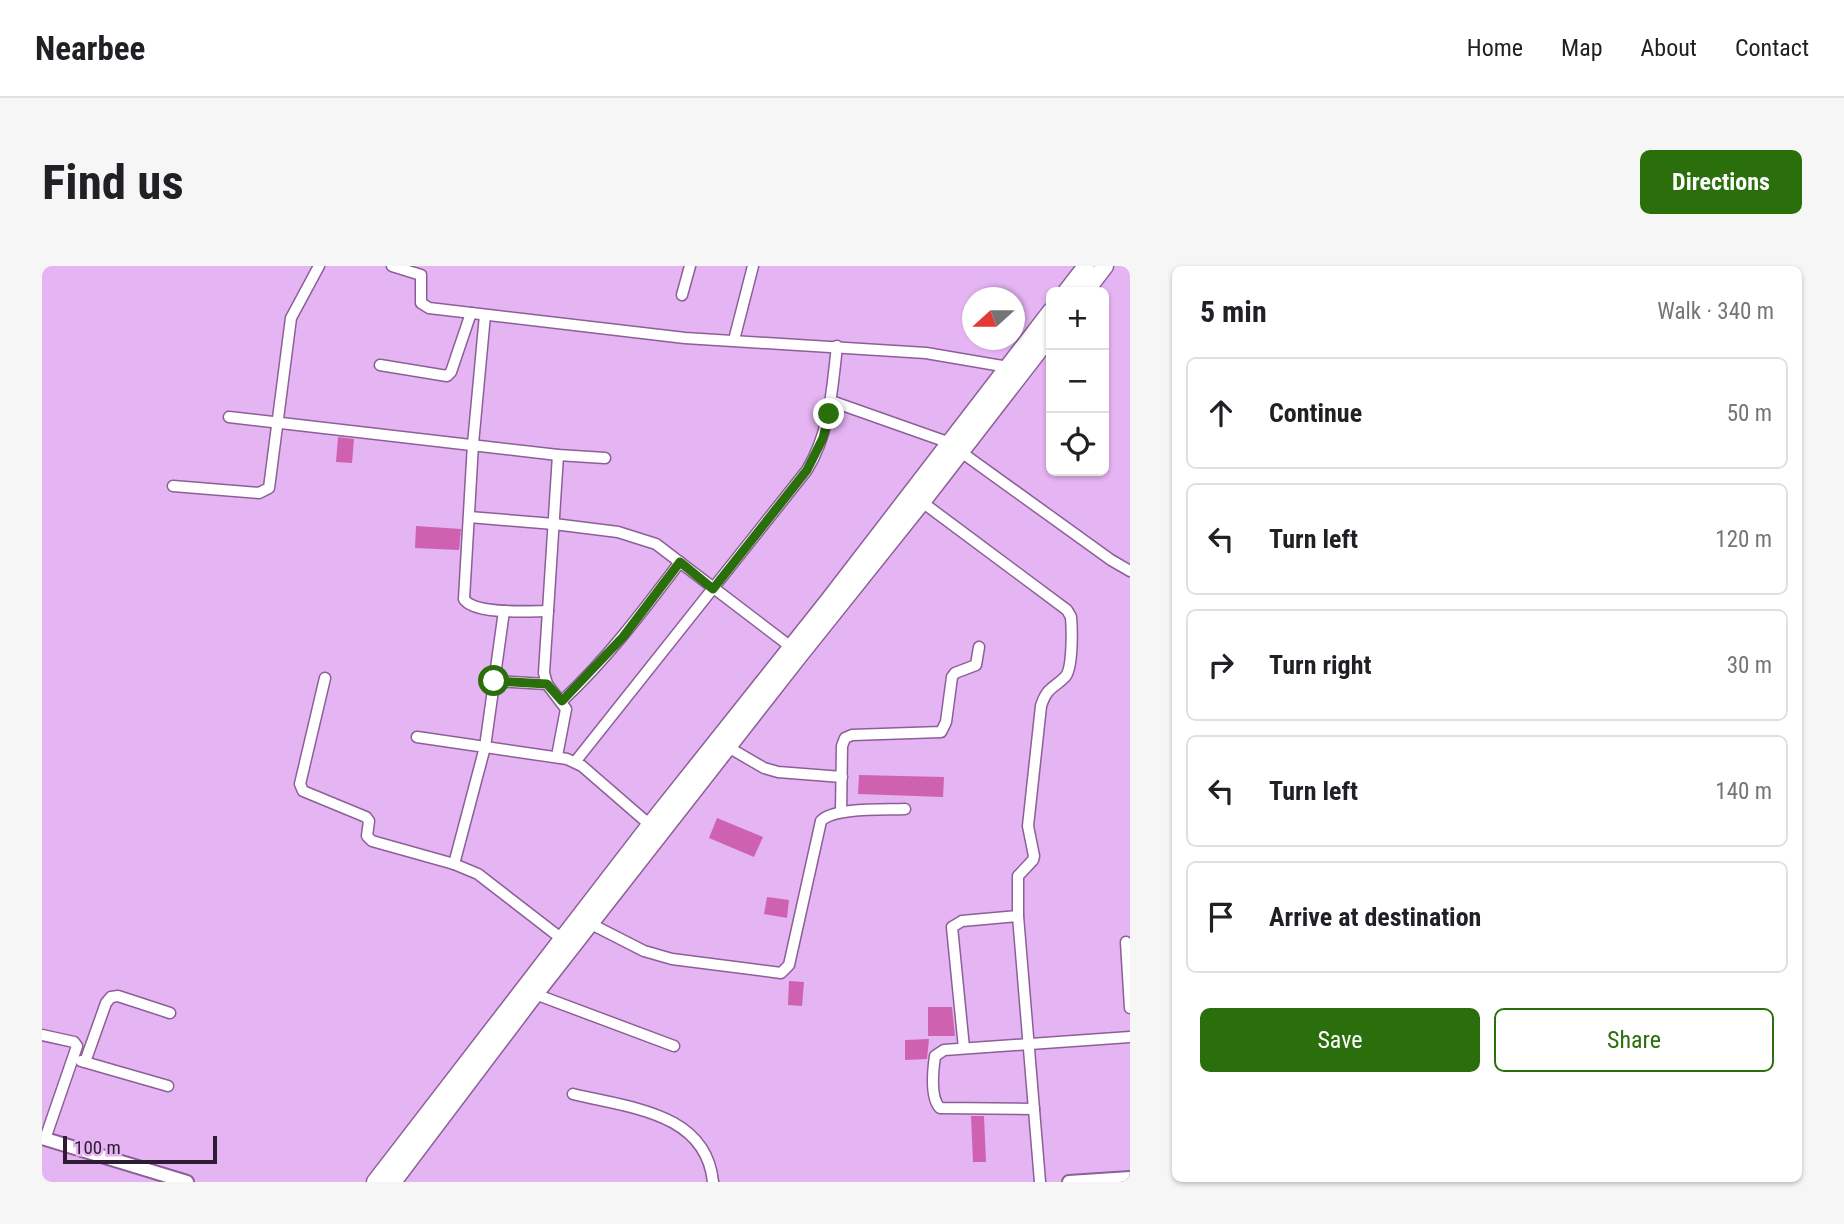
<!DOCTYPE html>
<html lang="en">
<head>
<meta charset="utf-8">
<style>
  :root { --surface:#fff; --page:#f6f6f6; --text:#202124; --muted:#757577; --line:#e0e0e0; --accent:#2a6f0c }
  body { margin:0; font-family:"Roboto Condensed",sans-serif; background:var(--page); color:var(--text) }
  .controls { position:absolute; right:21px; top:21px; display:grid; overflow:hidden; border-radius:10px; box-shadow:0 2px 5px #0004 }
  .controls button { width:63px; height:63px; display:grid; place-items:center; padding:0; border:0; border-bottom:2px solid var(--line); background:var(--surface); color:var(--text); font:35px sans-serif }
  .compass { position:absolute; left:920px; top:21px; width:63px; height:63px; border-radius:50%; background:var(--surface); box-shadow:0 2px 5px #0004; rotate:249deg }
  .scale { position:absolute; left:21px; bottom:18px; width:154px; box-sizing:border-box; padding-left:7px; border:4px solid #2f1c34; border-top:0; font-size:19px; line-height:24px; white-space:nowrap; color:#2f1c34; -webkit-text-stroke:5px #e5b4f2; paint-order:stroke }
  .stop { position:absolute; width:21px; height:21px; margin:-16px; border:5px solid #2a6f0c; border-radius:50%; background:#fff }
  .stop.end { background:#2a6f0c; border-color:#fff; box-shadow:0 2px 7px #0008 }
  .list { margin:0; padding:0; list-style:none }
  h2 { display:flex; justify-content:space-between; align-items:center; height:91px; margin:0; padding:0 28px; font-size:30px }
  h2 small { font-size:23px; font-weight:400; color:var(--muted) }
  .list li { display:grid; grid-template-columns:46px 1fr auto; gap:21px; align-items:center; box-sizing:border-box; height:112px; margin:0 14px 14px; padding:0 14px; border:2px solid var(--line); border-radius:10px }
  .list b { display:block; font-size:26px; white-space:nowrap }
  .list em { font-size:23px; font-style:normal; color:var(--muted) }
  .actions { display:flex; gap:14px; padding:21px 28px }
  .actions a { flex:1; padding:16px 0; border:2px solid var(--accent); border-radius:10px; text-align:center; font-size:24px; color:var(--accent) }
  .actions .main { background:var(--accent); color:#fff }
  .icon { flex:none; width:38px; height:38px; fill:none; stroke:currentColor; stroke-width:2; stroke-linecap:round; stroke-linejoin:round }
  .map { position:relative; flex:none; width:1088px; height:916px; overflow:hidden; border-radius:10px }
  header { display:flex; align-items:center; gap:42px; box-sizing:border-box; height:98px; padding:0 35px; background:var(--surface); border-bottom:2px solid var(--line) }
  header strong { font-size:33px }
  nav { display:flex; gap:38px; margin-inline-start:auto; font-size:24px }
  .intro { display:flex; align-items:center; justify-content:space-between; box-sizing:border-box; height:168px; padding:0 42px }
  h1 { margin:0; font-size:49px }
  .button { padding:18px 32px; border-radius:10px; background:var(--accent); color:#fff; font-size:24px; font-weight:700 }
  main { display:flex; gap:42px; padding:0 42px }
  aside { flex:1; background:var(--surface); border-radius:10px; box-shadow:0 2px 5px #0004 }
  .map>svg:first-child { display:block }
  .building { fill:#ce62b1 }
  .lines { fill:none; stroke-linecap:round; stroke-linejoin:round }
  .minor-casing { stroke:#8c5f98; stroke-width:13 }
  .tertiary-casing { stroke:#8c5f98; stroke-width:16 }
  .trunk-casing { stroke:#8c5f98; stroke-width:19 }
  .minor { stroke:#fff; stroke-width:10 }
  .tertiary { stroke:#fff; stroke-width:12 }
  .trunk { stroke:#fff; stroke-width:16 }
  .route { stroke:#2a6f0c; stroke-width:9 }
</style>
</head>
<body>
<header>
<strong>Nearbee</strong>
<nav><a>Home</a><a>Map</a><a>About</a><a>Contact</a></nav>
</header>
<div class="intro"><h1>Find us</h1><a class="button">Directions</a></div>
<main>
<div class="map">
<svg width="1088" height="916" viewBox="0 0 1088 916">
  <rect width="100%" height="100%" fill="#e5b4f2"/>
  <g class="building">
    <path d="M296,171L312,173L310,197L294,196Z"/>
    <path d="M374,260L419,263L417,284L373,282Z"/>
    <path d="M817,509L902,511L901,531L816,528Z"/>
    <path d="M675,552L721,571L712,591L667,572Z"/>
    <path d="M725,631L747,634L745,652L722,648Z"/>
    <path d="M747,715L762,716L760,740L746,739Z"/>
    <path d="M886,741H910L913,770H886Z"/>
    <path d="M887,773L885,793L863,794V774Z"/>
    <path d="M929,850H942L944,896H931Z"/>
  </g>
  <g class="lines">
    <g class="minor-casing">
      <g id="minor">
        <path d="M350,0L379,9V37L387,42L643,72L884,87L966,101"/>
        <path d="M640,29L648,0"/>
        <path d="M443,49L431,178L422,333C432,349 488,345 506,345"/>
        <path d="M692,74L711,0"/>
        <path d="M338,99L405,110L409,106L429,47"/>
        <path d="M789,135L908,177"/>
        <path d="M187,151L516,189L563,192"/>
        <path d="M919,186L1069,294L1088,305"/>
        <path d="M131,220L217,227L227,222L249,52L277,0"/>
        <path d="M880,236L1025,344L1029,351C1030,363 1031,403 1023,411C1011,423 1005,421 999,440L986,560L992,590L991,594L976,610V650L998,916"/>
        <path d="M427,251L512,258L576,266L614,278L749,381"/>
        <path d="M283,412L258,518L261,525L324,551L327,555L325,570L330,575L412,598L436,608L520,673"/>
        <path d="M452,415L505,418"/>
        <path d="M520,435C565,393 601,345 638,296"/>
        <path d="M375,471L525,493L540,500L608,559"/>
        <path d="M686,481L722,502L736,506L800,511"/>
        <path d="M515,490L524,443L505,418L502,407L516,189"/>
        <path d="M533,496L765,204C788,166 790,124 795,80"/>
        <path d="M799,546L800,480L803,472L810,469L899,466L904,456L910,411L913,407L934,399L937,381"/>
        <path d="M412,598L443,481L462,345"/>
        <path d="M549,658L602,685L630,693L739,707L747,699L779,555C792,541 844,544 863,543"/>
        <path d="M1084,676L1088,742"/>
        <path d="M493,728L632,780"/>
        <path d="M0,769L32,776L35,780L3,873"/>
        <path d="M922,782L910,661L920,655L976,650"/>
        <path d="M39,795L126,820"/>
        <path d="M43,796L64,737L69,731L76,730L128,747"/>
        <path d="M531,828C587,842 664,846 671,916"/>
        <path d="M992,843L898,842C888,832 891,804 893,790L902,784L1088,771"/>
      </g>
    </g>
    <g class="tertiary-casing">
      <g id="tertiary">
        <path d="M0,872L145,916"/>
        <path d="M1027,916L1088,912"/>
      </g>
    </g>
    <g class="trunk-casing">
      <g id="trunk">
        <path d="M1024,26L1044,0"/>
        <path d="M1043,26L1063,0"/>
        <path d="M333,916L608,559L786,335L1009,45"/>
        <path d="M351,916L493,728L757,390L880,236L1009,69"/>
      </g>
    </g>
    <use href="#minor" class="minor"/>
    <use href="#tertiary" class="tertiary"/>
    <use href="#trunk" class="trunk"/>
  </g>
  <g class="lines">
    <path class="route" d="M452,415L505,418L520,435L581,371L638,296L671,323L765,204L781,172L787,148"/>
  </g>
</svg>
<div class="controls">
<button>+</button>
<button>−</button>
<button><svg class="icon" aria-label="locate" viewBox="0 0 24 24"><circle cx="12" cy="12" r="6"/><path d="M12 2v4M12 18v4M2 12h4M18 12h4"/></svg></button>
</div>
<svg class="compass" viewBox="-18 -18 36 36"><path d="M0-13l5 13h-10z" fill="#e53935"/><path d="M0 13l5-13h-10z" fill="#757577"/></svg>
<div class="scale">100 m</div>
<div class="stop" style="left:452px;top:415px"></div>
<div class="stop end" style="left:787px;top:148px"></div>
</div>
<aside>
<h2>5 min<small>Walk · 340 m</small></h2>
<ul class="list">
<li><svg class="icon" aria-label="ahead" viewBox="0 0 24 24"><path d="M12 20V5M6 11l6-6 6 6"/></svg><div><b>Continue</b></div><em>50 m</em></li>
<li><svg class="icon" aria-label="left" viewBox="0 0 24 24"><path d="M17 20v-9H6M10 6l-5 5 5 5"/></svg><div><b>Turn left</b></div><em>120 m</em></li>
<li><svg class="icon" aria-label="right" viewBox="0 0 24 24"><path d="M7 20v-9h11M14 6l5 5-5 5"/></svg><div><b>Turn right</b></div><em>30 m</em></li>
<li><svg class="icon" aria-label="left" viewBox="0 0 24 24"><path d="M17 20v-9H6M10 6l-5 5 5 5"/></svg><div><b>Turn left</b></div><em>140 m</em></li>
<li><svg class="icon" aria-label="arrive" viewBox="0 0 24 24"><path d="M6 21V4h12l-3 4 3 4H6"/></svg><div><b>Arrive at destination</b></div></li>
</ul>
<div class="actions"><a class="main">Save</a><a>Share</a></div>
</aside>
</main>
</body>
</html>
